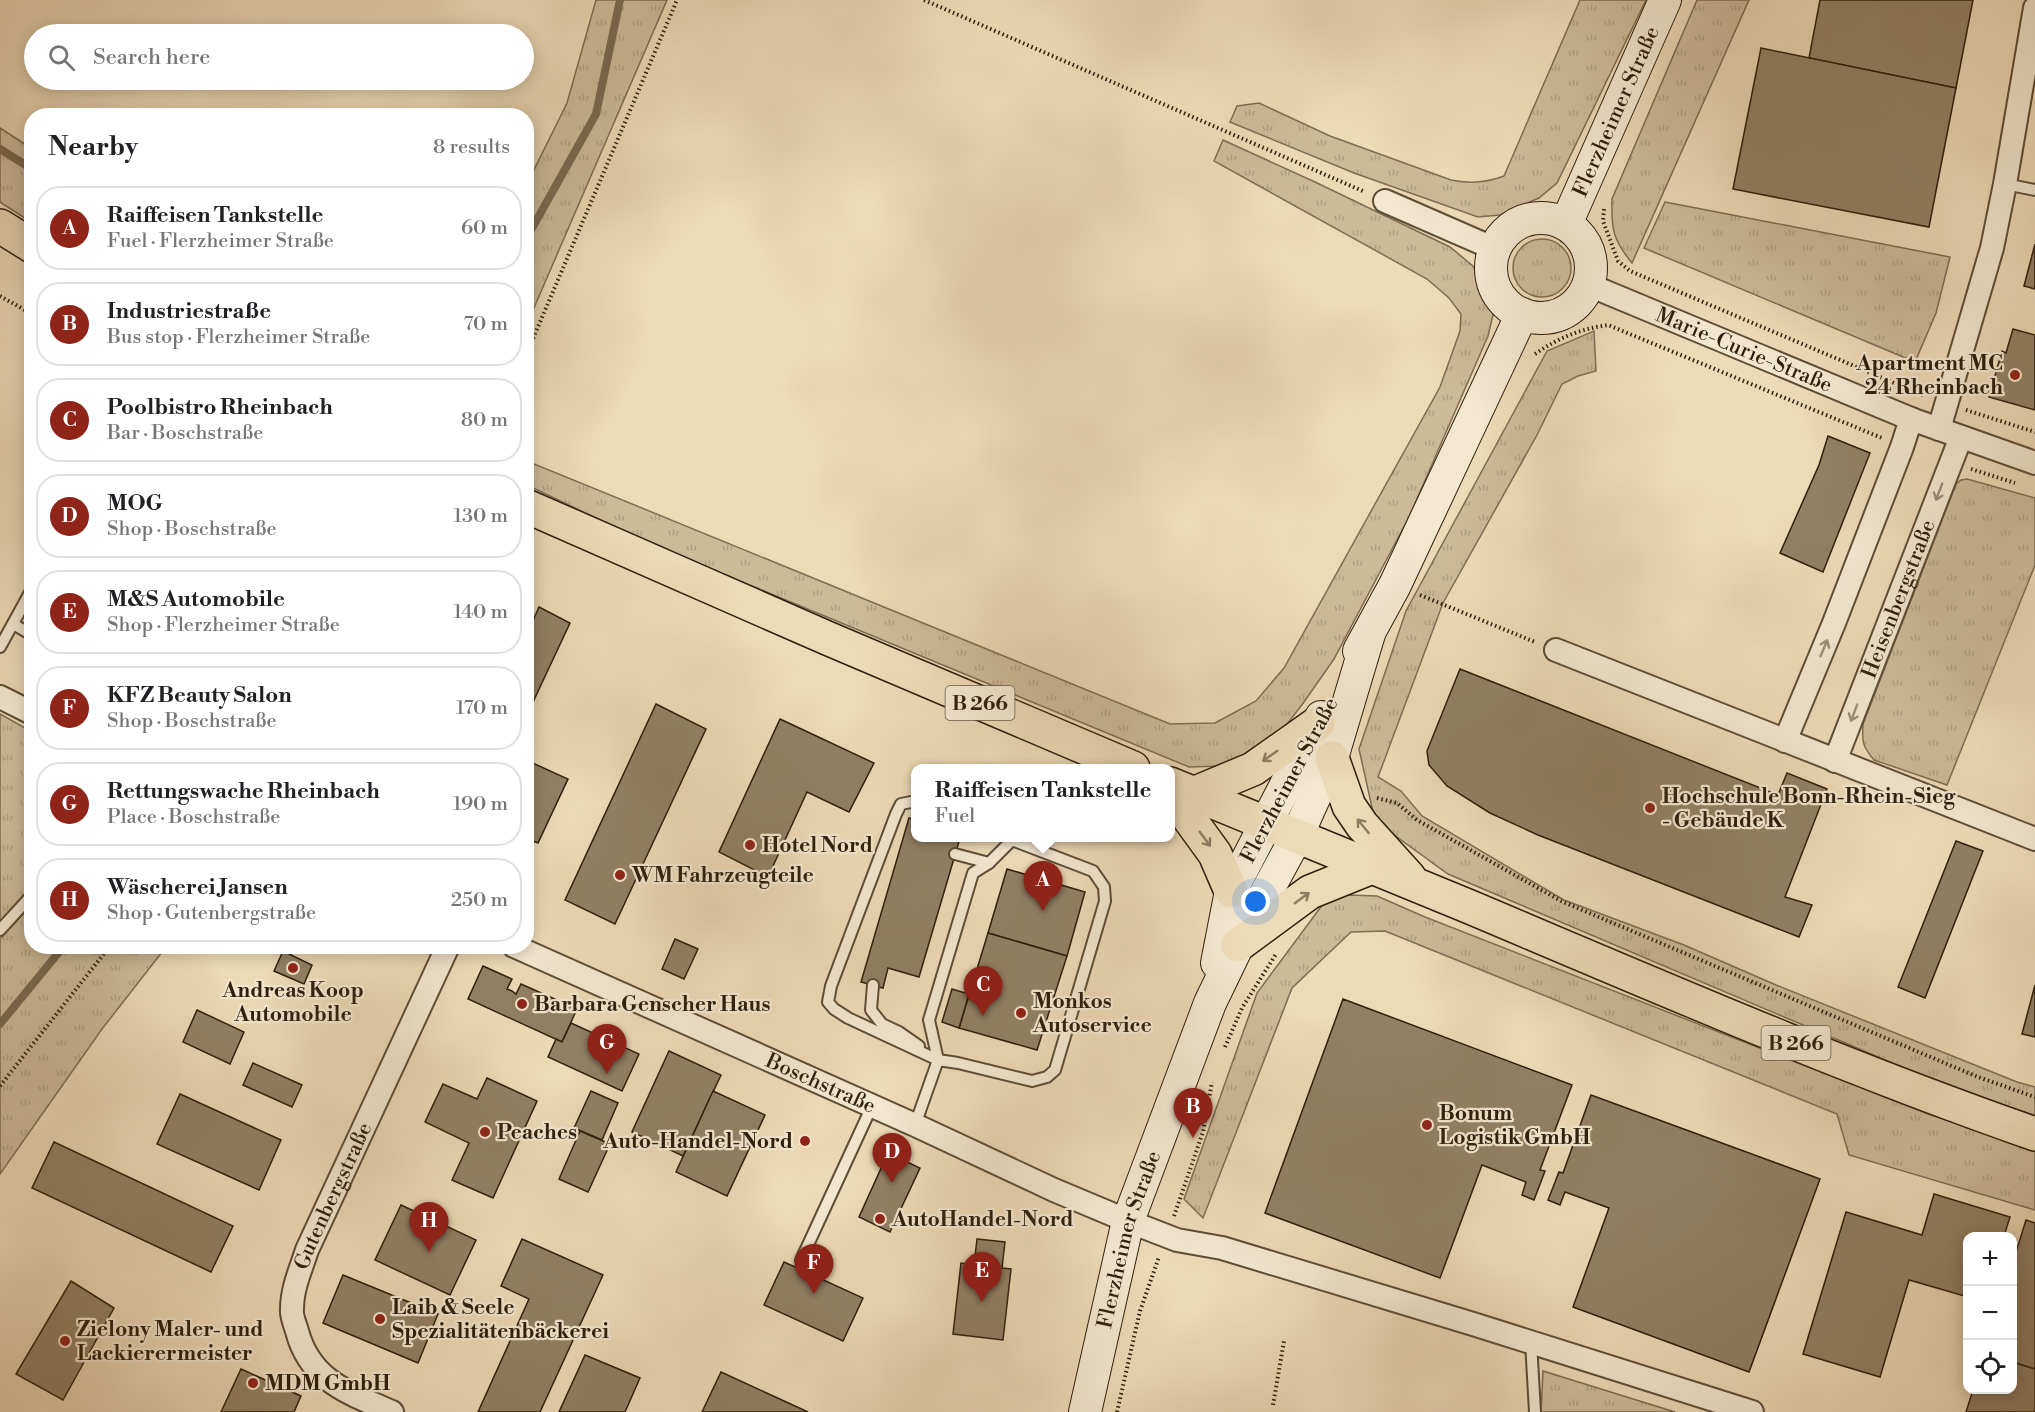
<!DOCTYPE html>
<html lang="en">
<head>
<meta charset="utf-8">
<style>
  :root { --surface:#fff; --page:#f2f2f2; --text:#202124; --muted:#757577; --line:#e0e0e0; --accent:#8f2418 }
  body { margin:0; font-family:"Libre Bodoni",serif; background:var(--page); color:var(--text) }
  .controls { position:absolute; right:18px; bottom:18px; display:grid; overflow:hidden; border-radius:12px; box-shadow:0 3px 15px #0003 }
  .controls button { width:54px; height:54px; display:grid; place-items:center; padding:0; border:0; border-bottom:2px solid var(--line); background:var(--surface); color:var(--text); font:30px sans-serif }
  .you { position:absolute; left:1256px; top:902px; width:21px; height:21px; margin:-15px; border:4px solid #fff; border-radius:50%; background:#1a73e8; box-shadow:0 0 0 9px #1a73e833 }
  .badge { display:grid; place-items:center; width:39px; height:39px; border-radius:50%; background:var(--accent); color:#fff; font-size:20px; font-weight:700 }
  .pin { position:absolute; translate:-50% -50px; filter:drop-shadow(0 2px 3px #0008) }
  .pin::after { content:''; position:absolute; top:32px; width:21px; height:18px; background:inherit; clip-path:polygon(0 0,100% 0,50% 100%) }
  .popup { position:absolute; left:911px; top:764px; width:264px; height:78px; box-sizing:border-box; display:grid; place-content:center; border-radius:12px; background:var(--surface); filter:drop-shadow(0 2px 4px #0005); font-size:20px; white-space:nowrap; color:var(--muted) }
  .popup b { font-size:22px; color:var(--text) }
  .popup::after { content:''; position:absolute; left:50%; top:100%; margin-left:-12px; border:12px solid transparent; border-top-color:var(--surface) }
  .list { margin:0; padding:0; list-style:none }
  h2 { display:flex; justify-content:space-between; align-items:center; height:78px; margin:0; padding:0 24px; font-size:26px }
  h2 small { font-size:20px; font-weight:400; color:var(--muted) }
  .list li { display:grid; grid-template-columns:39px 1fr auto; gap:18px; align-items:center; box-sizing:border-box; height:84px; margin:0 12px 12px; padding:0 12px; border:2px solid var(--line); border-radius:24px }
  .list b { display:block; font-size:22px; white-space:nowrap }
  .list p { margin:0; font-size:20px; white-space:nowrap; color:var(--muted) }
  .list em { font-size:20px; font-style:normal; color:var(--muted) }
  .icon { flex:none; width:33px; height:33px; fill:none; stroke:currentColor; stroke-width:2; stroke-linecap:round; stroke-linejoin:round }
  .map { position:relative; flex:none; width:2035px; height:1412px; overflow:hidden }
  .search { position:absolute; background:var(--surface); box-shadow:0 3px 15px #0003; left:24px; top:24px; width:510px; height:66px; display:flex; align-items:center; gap:15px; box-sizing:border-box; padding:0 21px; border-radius:33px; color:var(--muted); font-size:22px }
  .panel { position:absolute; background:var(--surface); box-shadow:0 3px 15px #0003; left:24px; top:108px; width:510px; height:846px; border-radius:24px }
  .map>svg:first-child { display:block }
  .grass { fill:url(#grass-tufts); stroke:#7e6c53; stroke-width:1.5 }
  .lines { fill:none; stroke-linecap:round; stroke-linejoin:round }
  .stream { stroke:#7a6850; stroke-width:8 }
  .building { fill:#928065; stroke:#2f1e0d; stroke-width:1.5 }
  .lane-casing { stroke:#5e4d37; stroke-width:14 }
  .street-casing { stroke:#5e4d37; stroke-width:26 }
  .secondary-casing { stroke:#2f1e0d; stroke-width:34 }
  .primary-casing { stroke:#2f1e0d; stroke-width:36 }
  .path { stroke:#2f1e0d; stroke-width:4; stroke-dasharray:1.5 3; stroke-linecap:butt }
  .lane { stroke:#f3e7d0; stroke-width:10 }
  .street { stroke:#f3e7d0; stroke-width:22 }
  .secondary { stroke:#f3e7d0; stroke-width:32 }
  .primary { stroke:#eddab6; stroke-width:33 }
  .oneway { stroke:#9b8d78 }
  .oneway2 { stroke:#8e7c62 }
  .poi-dot { fill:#8f2418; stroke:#f3e7d0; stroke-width:2 }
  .labels { text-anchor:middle; stroke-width:4.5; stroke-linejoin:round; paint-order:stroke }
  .shield { fill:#f3e7d0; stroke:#6a5a48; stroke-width:1.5 }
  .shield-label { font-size:20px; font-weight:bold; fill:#2f1e0d }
  .street-label { font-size:21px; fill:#2f1e0d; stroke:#f3e7d0 }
  .poi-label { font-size:21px; font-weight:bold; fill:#2f1e0d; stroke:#f3e7d0; text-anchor:start }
</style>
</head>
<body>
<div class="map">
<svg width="2035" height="1412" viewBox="0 0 2035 1412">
  <defs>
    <pattern id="grass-tufts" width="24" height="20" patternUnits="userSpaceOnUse" patternTransform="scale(1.5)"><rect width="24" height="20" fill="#cdba99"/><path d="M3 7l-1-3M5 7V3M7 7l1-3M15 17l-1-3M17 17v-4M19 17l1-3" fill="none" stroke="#b09f83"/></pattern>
  </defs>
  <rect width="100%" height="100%" fill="#eddab6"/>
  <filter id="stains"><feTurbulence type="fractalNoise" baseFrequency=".00333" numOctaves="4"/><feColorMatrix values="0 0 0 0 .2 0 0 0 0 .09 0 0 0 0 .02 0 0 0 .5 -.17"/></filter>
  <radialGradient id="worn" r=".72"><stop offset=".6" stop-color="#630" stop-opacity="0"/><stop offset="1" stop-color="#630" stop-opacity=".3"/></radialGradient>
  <g class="grass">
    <path d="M596,0H667L527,324V184L567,103Z"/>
    <path d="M1580,0H1646L1557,183L1539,198L1500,215L1478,217L1354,173L1230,122L1237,106L1259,103L1330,136L1451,180C1470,184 1486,183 1504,176Z"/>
    <path d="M1697,0H1749L1632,263C1613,240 1611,229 1612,199Z"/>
    <path d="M0,128L31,148V222L0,202Z"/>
    <path d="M1223,140L1315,182L1450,247L1473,266L1485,293L1493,315L1488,336L1409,517L1334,659L1304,702L1278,736L1255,754L1221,766L1189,767L646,542L527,485V461L1170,724L1215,723L1256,701L1284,668L1440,387L1460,331L1461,314L1449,298L1427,279L1214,161Z"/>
    <path d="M1665,202L1950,257L1936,313L1915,362L1644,248Z"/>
    <circle cx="1542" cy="268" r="29"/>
    <path d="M1594,331L1596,371L1578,376L1562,384L1537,435L1443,603L1378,777L1401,791L1422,816L1564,900L1684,945L1776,985L2017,1082L2035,1087V1116L1944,1085L1448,874L1375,821L1359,749L1406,611L1547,351Z"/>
    <path d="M1967,479L2035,498V565L1947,785L1874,760C1862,746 1862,741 1863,724L1956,484L1961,480Z"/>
    <path d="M0,714L32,732L31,889L0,923Z"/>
    <path d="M1349,895L1377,896L1425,917L1928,1114L2035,1149V1210L1849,1155L1837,1114L1385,931L1351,932L1292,988L1203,1218L1184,1199L1257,993L1326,900Z"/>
    <path d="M31,905L32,946L166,947L102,1029L0,1174V939Z"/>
    <path d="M1543,1371L1675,1412H1541Z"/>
  </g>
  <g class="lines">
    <g class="stream">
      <path d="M0,149L32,169"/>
      <path d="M526,239L596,114L620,0"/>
      <path d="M0,1024L64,946"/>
    </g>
  </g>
  <g class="building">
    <path d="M1820,0H1973L1956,88L1809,58Z"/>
    <path d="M1761,48L1956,88L1929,227L1733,189Z"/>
    <path d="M2035,244V289L2024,286Z"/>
    <path d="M2013,329L2035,335V410L1989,397L2002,351L2006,353Z"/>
    <path d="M1828,436L1870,453L1823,572L1780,553L1819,465Z"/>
    <path d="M539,607L570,623L526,717V636Z"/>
    <path d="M1460,669L1778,795L1787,773L1827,789L1785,897L1812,905L1799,937L1538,835L1490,813L1447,786L1429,765L1427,751Z"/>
    <path d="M656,704L706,729L615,924L565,900Z"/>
    <path d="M780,719L874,763L849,812L807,792L768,877L719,852Z"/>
    <path d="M526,760L568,779L538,843L526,838Z"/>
    <path d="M909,818L916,820V838H960L919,977L888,968L883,988L861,982Z"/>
    <path d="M1956,841L1983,851L1925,998L1898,987Z"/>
    <path d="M1007,869L1085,892L1067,956L988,933Z"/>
    <path d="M988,933L1067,956L1037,1050L959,1028Z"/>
    <path d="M675,939L698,949L684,979L662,969Z"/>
    <path d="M283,951L312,965L304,984L274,971Z"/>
    <path d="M483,966L512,979L507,989L512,991L516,994L521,984L577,1009L562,1042L468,999Z"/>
    <path d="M2035,985V1037L2022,1034Z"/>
    <path d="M952,989L969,994L959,1028L942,1022Z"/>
    <path d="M1343,999L1572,1085L1540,1170L1545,1171L1534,1200L1522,1195L1526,1182L1482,1165L1440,1278L1265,1213Z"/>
    <path d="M197,1010L244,1032L230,1064L183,1042Z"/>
    <path d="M571,1023L639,1054L622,1091L548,1057L556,1039L562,1042Z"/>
    <path d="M669,1051L721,1075L683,1156L632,1132Z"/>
    <path d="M253,1063L302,1085L292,1107L243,1085Z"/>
    <path d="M487,1078L537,1101L493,1198L452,1180L469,1143L425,1122L443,1084L477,1099Z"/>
    <path d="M591,1091L618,1103L602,1140L574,1128Z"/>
    <path d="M713,1091L765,1115L727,1196L676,1172Z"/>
    <path d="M180,1094L281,1140L259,1190L157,1144Z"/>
    <path d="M1591,1095L1820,1179L1749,1372L1573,1307L1609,1208L1565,1192L1560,1205L1548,1200L1559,1172L1563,1173Z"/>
    <path d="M580,1131L610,1144L588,1192L559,1179Z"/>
    <path d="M54,1142L233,1226L211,1272L32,1188Z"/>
    <path d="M888,1153L920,1168L890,1232L859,1217Z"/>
    <path d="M1934,1194L2010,1217L2004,1236H1968V1297L1909,1280L1880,1377L1803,1354L1846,1212L1922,1235Z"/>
    <path d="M401,1205L476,1240L450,1295L375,1260Z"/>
    <path d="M2026,1220L2035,1223V1369L2012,1362V1265Z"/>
    <path d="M522,1239L603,1275L540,1412H478L529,1299L501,1286Z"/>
    <path d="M977,1239L1005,1242L1002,1268L1011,1269L1003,1340L953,1334L961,1263L974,1265Z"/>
    <path d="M784,1262L863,1298L843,1341L764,1305Z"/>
    <path d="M343,1275L438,1314L418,1363L323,1323Z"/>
    <path d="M71,1281L114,1308L63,1400L16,1374Z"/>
    <path d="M585,1355L640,1378L625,1412H559Z"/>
    <path d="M2012,1362L2035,1369V1412H1966L1973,1390H2012Z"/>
    <path d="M241,1369L301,1396L294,1412H221Z"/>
    <path d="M721,1372L808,1412H702Z"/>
  </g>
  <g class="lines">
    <g class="lane-casing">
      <g id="lane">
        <path d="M2005,184L2035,190"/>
        <path d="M13,624L32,635"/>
        <path d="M0,647L32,589"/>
        <path d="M955,854L989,863"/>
        <path d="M0,930L32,895"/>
        <path d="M873,985L871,1010L882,1024L899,1032L919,1046"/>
        <path d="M915,1125L938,1060L929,1020L973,873L989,863L1012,840L1093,871L1104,887L1105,901L1055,1070L1047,1077L1032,1081L958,1063L938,1060L848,1018L834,1009L828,1002L831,986L896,814L901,804L916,801"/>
        <path d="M801,1260L872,1106"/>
        <path d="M1531,1342L1535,1412"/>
      </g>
    </g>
    <g class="street-casing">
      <g id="street">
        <path d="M1385,201L1495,249"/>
        <path id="s1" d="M1589,285L1911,419L2035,463"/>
        <path d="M1939,429L1992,248L2005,184L2035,8"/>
        <path d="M1556,650L2035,839"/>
        <path d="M0,697L32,713"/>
        <path d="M1785,741L1834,623L1902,447L1911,419"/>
        <path id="s2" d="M1835,761L1961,437"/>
        <path id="s3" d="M514,946L915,1125L1054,1190L1128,1221L1177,1240L1222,1248L1473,1324L1752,1412"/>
        <path id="s4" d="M392,1412C349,1393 310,1381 297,1331C295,1324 291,1316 292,1309C292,1288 301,1269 307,1250L448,946"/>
      </g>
    </g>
    <g class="secondary-casing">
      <g id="secondary">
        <circle cx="1541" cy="268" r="50"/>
        <path id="s5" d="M1566,224L1665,0"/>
        <path d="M1359,651L1395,585L1522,314"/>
        <path d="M1217,963L1231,891L1321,717"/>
        <path id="s6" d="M1085,1412L1128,1221L1210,1003L1238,945L1297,836L1332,758L1369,634"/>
      </g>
    </g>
    <g class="primary-casing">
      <g id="primary">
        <path d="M0,226L32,246"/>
        <path d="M526,506L827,638L1133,768"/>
        <path d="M1332,758L1349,806L1362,825L1409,877"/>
        <path d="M1170,784C1270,826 1370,865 1470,907C1657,986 1843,1067 2035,1134"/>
        <path d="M1170,792L1215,854L1231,891"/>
        <path d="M1193,794L1253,769L1318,723"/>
        <path d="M1238,945L1310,892L1372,867"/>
      </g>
    </g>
    <g class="path">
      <path d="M924,0L1365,192"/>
      <path d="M1604,209L1603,221L1618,261L1630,271L1925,396"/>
      <path d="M0,296L32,314"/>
      <path d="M1535,354C1558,338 1580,329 1608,325L1882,438"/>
      <path d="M526,355L677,0"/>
      <path d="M1966,410L2035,432"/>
      <path d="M1971,469L2015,483"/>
      <path d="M1420,595L1535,642"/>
      <path d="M1377,798L1397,803L1417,820L1561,901L1978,1077L2035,1097"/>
      <path d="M1225,1047L1242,1008L1276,954"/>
      <path d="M0,1086L110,946"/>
      <path d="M1174,1216L1203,1132L1212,1082"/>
      <path d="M1273,1405L1284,1341"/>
      <path d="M1117,1412L1140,1311L1159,1257"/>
    </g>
    <use href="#lane" class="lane"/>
    <use href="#street" class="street"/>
    <use href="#secondary" class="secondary"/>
    <use href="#primary" class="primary"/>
  </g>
  <defs><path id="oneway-shaft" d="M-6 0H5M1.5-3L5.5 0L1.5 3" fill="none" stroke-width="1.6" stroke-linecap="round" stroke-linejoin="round" transform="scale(1.5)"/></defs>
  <g class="oneway">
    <use href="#oneway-shaft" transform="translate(1939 492) rotate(111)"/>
    <use href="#oneway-shaft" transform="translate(1824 648) rotate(-67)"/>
    <use href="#oneway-shaft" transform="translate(1854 713) rotate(111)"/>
  </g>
  <g class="oneway2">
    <use href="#oneway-shaft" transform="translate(1270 756) rotate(145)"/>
    <use href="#oneway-shaft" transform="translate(1363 826) rotate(-129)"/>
    <use href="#oneway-shaft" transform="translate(1205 839) rotate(54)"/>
    <use href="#oneway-shaft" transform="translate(1302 898) rotate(-36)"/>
  </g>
  <g class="poi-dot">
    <circle cx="2015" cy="375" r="6"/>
    <circle cx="1650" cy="808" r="6"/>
    <circle cx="750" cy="845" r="6"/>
    <circle cx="620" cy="875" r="6"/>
    <circle cx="293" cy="968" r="6"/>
    <circle cx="522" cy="1004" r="6"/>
    <circle cx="1021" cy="1013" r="6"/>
    <circle cx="1427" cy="1125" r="6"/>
    <circle cx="485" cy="1132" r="6"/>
    <circle cx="805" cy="1141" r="6"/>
    <circle cx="880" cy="1219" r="6"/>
    <circle cx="380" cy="1319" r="6"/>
    <circle cx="65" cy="1341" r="6"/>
    <circle cx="253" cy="1383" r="6"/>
  </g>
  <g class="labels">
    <g class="shield">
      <rect x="945.5" y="686" width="69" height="34" rx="4.5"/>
      <rect x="1761.5" y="1026" width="69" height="34" rx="4.5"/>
    </g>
    <g class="shield-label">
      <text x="980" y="710">B 266</text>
      <text x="1796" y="1050">B 266</text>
    </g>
    <g class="street-label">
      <text dy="7" stroke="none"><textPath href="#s5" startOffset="123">Flerzheimer Straße</textPath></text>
      <text dy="7" stroke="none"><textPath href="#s1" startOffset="168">Marie-Curie-Straße</textPath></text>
      <text dy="7" stroke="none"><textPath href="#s2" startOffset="174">Heisenbergstraße</textPath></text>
      <text transform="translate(1289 780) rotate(-62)" y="7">Flerzheimer Straße</text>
      <text dy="7" stroke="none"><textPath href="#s3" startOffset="336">Boschstraße</textPath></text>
      <text dy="7" stroke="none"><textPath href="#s4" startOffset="274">Gutenbergstraße</textPath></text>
      <text dy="7" stroke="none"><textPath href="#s6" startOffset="178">Flerzheimer Straße</textPath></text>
    </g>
    <g class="poi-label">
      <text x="2003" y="370" text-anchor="end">Apartment MC<tspan x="2003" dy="24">24 Rheinbach</tspan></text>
      <text x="1662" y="803">Hochschule Bonn-Rhein-Sieg<tspan x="1662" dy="24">- Gebäude K</tspan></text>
      <text x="762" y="852">Hotel Nord</text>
      <text x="632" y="882">WM Fahrzeugteile</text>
      <text x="293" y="997" text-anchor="middle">Andreas Koop<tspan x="293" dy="24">Automobile</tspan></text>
      <text x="1033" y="1008">Monkos<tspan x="1033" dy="24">Autoservice</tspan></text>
      <text x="534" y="1011">Barbara Genscher Haus</text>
      <text x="1439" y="1120">Bonum<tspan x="1439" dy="24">Logistik GmbH</tspan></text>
      <text x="497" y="1139">Peaches</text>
      <text x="793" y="1148" text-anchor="end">Auto-Handel-Nord</text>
      <text x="892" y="1226">AutoHandel-Nord</text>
      <text x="392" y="1314">Laib &amp; Seele<tspan x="392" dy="24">Spezialitätenbäckerei</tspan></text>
      <text x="77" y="1336">Zielony Maler- und<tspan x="77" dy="24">Lackierermeister</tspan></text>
      <text x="265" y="1390">MDM GmbH</text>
    </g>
  </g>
  <rect width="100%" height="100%" filter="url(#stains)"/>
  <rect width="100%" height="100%" fill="url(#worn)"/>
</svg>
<div class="controls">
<button>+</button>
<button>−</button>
<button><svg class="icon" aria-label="locate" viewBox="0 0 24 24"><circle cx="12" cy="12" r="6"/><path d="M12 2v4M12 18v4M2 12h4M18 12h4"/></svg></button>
</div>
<div class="you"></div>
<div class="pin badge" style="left:1043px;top:911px">A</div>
<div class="popup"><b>Raiffeisen Tankstelle</b>Fuel</div>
<div class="pin badge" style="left:1193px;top:1138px">B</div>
<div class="pin badge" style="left:983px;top:1016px">C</div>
<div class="pin badge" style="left:892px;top:1183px">D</div>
<div class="pin badge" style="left:982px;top:1302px">E</div>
<div class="pin badge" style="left:814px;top:1294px">F</div>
<div class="pin badge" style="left:607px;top:1074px">G</div>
<div class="pin badge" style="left:429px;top:1252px">H</div>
<div class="search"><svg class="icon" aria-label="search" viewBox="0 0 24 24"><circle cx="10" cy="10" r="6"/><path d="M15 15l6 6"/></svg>Search here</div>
<section class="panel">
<h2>Nearby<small>8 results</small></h2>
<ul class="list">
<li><span class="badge">A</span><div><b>Raiffeisen Tankstelle</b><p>Fuel · Flerzheimer Straße</p></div><em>60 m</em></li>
<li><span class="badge">B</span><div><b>Industriestraße</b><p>Bus stop · Flerzheimer Straße</p></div><em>70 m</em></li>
<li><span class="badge">C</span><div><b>Poolbistro Rheinbach</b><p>Bar · Boschstraße</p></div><em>80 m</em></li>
<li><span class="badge">D</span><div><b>MOG</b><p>Shop · Boschstraße</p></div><em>130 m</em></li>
<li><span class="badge">E</span><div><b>M&amp;S Automobile</b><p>Shop · Flerzheimer Straße</p></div><em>140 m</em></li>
<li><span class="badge">F</span><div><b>KFZ Beauty Salon</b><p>Shop · Boschstraße</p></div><em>170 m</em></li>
<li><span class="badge">G</span><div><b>Rettungswache Rheinbach</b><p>Place · Boschstraße</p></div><em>190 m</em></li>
<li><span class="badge">H</span><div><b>Wäscherei Jansen</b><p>Shop · Gutenbergstraße</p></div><em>250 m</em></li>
</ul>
</section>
</div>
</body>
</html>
